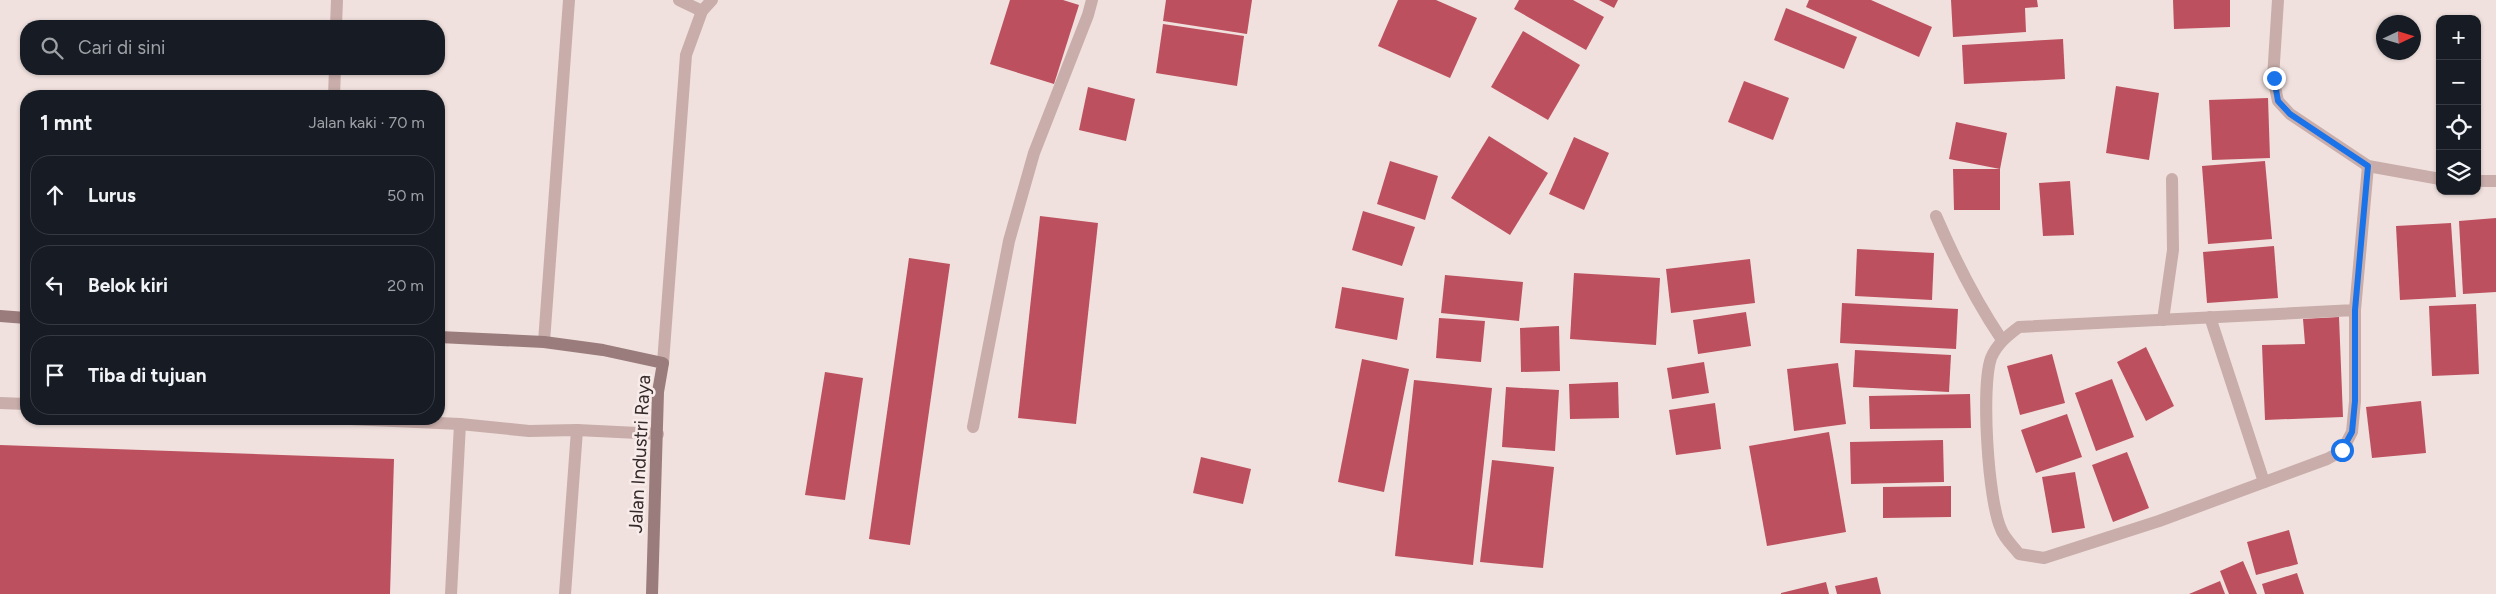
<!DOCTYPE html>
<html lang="id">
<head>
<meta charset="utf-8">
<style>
  :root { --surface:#171b24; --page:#242831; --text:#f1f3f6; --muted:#9ea1a6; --line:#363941 }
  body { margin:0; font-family:Figtree,sans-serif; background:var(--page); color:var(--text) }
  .controls { position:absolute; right:15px; top:15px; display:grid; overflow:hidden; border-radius:10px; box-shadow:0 1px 4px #0004 }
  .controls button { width:45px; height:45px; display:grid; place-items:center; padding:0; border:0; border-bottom:1px solid var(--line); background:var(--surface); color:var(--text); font:25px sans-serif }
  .compass { position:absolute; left:2376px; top:15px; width:45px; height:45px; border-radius:50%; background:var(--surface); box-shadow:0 1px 4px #0004; rotate:86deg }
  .stop { position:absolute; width:15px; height:15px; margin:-11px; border:4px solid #1a73e8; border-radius:50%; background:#fff }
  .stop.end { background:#1a73e8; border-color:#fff; box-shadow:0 1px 5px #0008 }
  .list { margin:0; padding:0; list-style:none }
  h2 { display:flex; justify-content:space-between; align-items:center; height:65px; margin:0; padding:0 20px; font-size:21px }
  h2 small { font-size:16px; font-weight:400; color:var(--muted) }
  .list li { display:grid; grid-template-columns:32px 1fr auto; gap:15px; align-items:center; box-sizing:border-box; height:80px; margin:0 10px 10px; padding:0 10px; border:1px solid var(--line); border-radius:20px }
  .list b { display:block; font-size:19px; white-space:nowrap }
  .list em { font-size:16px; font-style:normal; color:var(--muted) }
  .icon { flex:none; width:28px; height:28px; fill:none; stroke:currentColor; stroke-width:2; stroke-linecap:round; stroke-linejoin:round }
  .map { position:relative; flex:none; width:2496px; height:594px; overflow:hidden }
  .search { position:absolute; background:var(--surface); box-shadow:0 1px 4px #0004; left:20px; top:20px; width:425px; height:55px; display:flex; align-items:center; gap:12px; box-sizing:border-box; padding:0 18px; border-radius:20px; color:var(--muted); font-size:19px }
  .panel { position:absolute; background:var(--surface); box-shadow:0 1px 4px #0004; left:20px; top:90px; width:425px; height:335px; border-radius:20px }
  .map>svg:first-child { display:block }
  .building { fill:#bc505e }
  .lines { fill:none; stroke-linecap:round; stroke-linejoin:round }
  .lane { stroke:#c8adaa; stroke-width:12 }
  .street { stroke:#c8adaa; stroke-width:12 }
  .secondary { stroke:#9b7c7c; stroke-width:12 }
  .route { stroke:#1a73e8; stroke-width:6 }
  .labels { text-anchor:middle; stroke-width:5; stroke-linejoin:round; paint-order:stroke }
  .street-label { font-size:19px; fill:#36292a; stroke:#f8ecea }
</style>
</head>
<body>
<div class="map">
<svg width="2496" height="594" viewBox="0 0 2496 594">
  <rect width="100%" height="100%" fill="#f0e1de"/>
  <g class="building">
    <path d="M1010,0H1063L1079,5L1054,84L990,64Z"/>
    <path d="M1166,0H1252L1247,34L1163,21Z"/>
    <path d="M1398,0H1436L1477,18L1450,78L1378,46Z"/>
    <path d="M1519,0H1573L1604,17L1586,50L1514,9Z"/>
    <path d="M1599,0H1618L1614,8Z"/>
    <path d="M1809,0H1871L1932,27L1919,57L1806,7Z"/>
    <path d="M1951,0H2037L2038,7L2025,8L2026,32L1953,37Z"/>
    <path d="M2173,0H2230V27L2174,29Z"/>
    <path d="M1786,8L1857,37L1844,69L1774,40Z"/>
    <path d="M1163,24L1244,36L1237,86L1156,73Z"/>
    <path d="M1523,31L1580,65L1548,120L1491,87Z"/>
    <path d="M2063,39L2065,79L1964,84L1962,45Z"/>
    <path d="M1744,81L1789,98L1773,140L1728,122Z"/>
    <path d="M2116,86L2159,93L2149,160L2106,153Z"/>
    <path d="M1088,87L1135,99L1126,141L1079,130Z"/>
    <path d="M2268,98L2270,158L2212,160L2209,100Z"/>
    <path d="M1956,122L2007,133L2000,169V210H1954L1953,169H2000L1949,159Z"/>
    <path d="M1489,136L1548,173L1510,235L1451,198Z"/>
    <path d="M1574,137L1609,153L1584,210L1549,194Z"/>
    <path d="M1390,161L1438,176L1425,220L1377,204Z"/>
    <path d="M2265,161L2272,239L2208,244L2202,166Z"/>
    <path d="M2070,181L2074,235L2043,236L2039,183Z"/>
    <path d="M1363,211L1415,227L1402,266L1352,250Z"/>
    <path d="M1040,216L1098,223L1076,424L1018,418Z"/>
    <path d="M2496,218V292L2463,294L2459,221Z"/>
    <path d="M2451,223L2456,297L2400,300L2396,226Z"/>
    <path d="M2274,246L2278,298L2207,303L2203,252Z"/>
    <path d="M1857,249L1934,253L1932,300L1855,296Z"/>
    <path d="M909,258L950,264L910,545L869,539Z"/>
    <path d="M1750,259L1755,303L1671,313L1666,269Z"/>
    <path d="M1574,273L1660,278L1656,345L1570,339Z"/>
    <path d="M1445,275L1523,282L1519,321L1441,313Z"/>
    <path d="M1342,287L1404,298L1397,340L1335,328Z"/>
    <path d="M1842,303L1958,309L1956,349L1840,343Z"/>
    <path d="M2476,304L2479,374L2432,376L2429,306Z"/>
    <path d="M1746,312L1751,346L1698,354L1693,320Z"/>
    <path d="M2339,317L2343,417L2265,420L2262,345L2305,344L2303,319Z"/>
    <path d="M1439,318L1485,321L1481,362L1436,358Z"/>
    <path d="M1559,326L1560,371L1521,372L1520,328Z"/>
    <path d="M2146,347L2174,406L2146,421L2117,362Z"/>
    <path d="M1855,350L1951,355L1949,392L1853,387Z"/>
    <path d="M2052,354L2065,403L2020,415L2007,366Z"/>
    <path d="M1362,359L1409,369L1384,492L1338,482Z"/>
    <path d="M1704,362L1709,393L1672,399L1667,368Z"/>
    <path d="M1838,363L1846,424L1794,431L1787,369Z"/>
    <path d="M825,372L863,378L845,500L805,495Z"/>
    <path d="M2112,379L2134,437L2096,451L2075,393Z"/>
    <path d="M1414,380L1492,388L1473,565L1395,556Z"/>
    <path d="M1618,382L1619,418L1570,419L1569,384Z"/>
    <path d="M1506,387L1559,390L1555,451L1502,447Z"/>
    <path d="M1970,394L1971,428L1870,429L1869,396Z"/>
    <path d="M2421,401L2426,453L2372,458L2366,407Z"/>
    <path d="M1715,403L1721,449L1676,455L1669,410Z"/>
    <path d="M2067,414L2082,457L2036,473L2021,430Z"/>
    <path d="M1829,432L1846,532L1767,546L1749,446Z"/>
    <path d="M1943,440L1944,482L1851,484L1850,442Z"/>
    <path d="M0,445L394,459L390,594H0Z"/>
    <path d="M2127,452L2149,508L2113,522L2092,465Z"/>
    <path d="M1201,457L1251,469L1243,504L1193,493Z"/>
    <path d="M1492,460L1554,467L1543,568L1480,562Z"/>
    <path d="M2075,472L2085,528L2052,533L2042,477Z"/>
    <path d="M1951,486V517L1883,518V487Z"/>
    <path d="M2289,530L2298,564L2256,575L2247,542Z"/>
    <path d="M2243,561L2257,594H2229L2220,571Z"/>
    <path d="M2297,573L2304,594H2265L2262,584Z"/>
    <path d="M1877,577L1881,594H1837L1835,586Z"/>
    <path d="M2220,581L2225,594H2189Z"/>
    <path d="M1826,582L1829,594H1781V593Z"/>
  </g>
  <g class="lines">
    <g class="lane">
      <path d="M336,26L337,0"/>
      <path d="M334,96L335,69"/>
      <path d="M0,403L26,404"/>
      <path d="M350,419L460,424L529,431L577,430L658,434"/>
      <path d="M451,594L460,424"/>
      <path d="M565,594L577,430"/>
    </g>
    <g class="street">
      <path d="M679,0L702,11"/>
      <path d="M2278,0L2273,78L2278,101L2290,114L2368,166L2440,179"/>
      <path d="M2477,181H2496"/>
      <path d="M1936,216C1955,260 1975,300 2002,340"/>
      <path d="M2355,310L2019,327C2007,336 1997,344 1991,358C1981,387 1988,501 2001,529C2004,538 2013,546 2019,554L2044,558L2159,521L2327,459L2342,451L2352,432L2355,401V310L2368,166"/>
      <path d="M2210,317L2264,482"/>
      <path d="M2163,320L2173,250L2172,179"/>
      <path d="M544,342L569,0"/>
      <path d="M663,363L686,55L702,11L712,0"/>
      <path d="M973,427L1009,241L1034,153L1088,15L1092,0"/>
    </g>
    <g class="secondary">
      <path d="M0,316L26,318"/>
      <path d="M439,337L544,342L603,350L663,363L658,392L652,594"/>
    </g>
  </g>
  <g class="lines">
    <path class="route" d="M2274,78L2278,101L2290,114L2368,166L2355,310V401L2352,432L2342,450"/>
  </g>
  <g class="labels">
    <g class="street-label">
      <text transform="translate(639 454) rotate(-87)" y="7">Jalan Industri Raya</text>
    </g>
  </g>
</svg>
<div class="controls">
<button>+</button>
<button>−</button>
<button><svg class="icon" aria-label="locate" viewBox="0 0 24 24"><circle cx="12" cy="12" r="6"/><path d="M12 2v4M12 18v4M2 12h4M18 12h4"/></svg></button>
<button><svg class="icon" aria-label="layers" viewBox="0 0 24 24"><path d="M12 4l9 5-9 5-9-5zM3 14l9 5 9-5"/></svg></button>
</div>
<svg class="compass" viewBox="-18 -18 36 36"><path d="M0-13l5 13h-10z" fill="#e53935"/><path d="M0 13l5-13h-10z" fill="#9ea1a6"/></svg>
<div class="stop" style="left:2342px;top:450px"></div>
<div class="stop end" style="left:2274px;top:78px"></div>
<div class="search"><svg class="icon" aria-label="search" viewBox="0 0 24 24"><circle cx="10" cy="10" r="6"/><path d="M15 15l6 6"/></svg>Cari di sini</div>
<section class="panel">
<h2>1 mnt<small>Jalan kaki · 70 m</small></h2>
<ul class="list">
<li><svg class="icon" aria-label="ahead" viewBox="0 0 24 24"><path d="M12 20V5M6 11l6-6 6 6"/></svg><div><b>Lurus</b></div><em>50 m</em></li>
<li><svg class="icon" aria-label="left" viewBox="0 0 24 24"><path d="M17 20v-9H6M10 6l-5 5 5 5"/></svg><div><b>Belok kiri</b></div><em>20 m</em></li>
<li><svg class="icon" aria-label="arrive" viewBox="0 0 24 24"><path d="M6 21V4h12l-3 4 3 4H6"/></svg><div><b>Tiba di tujuan</b></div></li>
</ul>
</section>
</div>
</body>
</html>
